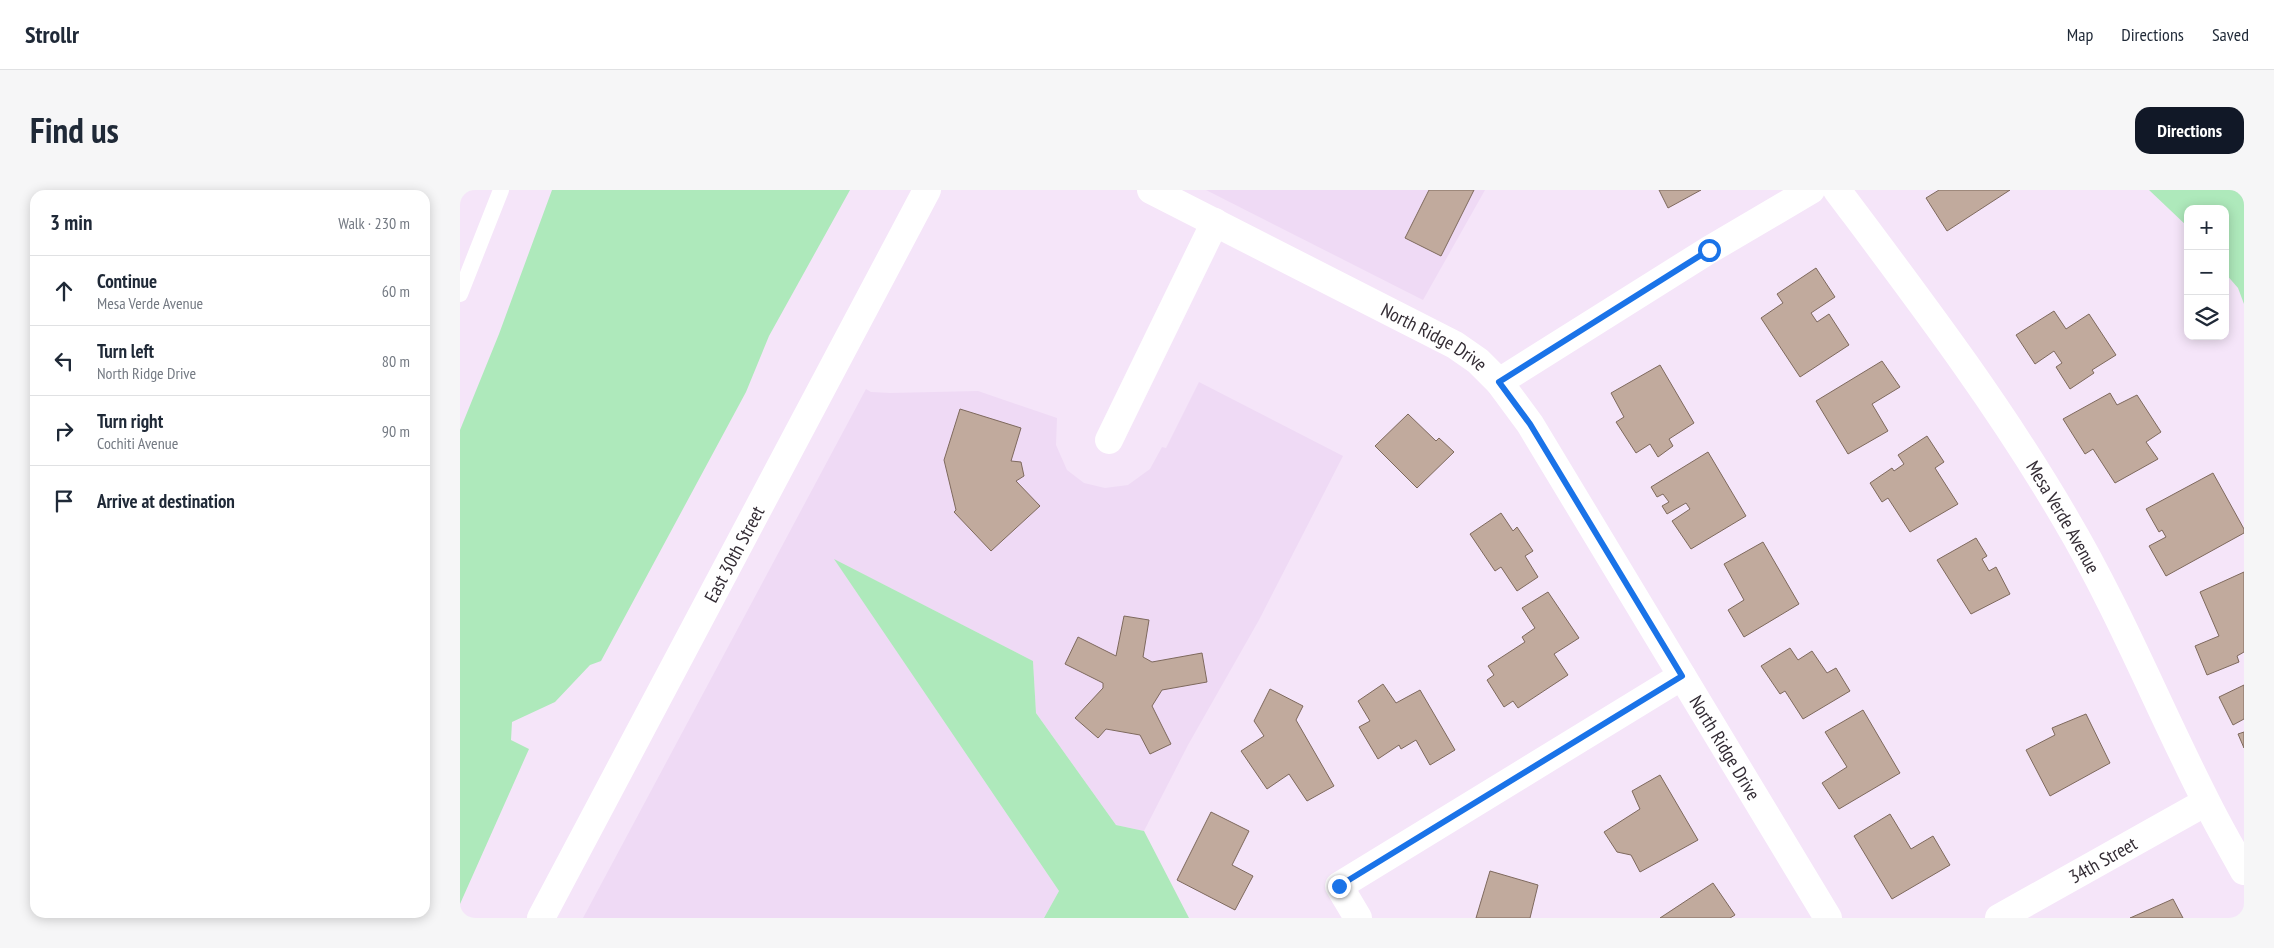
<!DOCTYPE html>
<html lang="en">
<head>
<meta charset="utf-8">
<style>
  :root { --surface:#fff; --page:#f6f6f7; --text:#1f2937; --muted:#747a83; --line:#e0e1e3; --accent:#111827 }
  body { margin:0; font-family:"PT Sans Narrow",sans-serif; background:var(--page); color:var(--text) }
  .controls { position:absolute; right:15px; top:15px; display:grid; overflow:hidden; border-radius:10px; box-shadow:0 2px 12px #0003 }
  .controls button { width:45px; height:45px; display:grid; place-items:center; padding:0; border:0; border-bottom:1px solid var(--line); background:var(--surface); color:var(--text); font:25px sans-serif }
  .stop { position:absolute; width:15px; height:15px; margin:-11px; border:4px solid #1a73e8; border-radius:50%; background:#fff }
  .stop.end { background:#1a73e8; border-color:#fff; box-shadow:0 1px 5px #0008 }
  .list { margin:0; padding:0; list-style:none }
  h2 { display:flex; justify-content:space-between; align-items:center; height:65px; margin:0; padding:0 20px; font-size:21px }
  h2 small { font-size:16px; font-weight:400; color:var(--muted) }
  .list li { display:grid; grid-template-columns:32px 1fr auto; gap:15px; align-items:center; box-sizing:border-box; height:70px; padding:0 20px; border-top:1px solid var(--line) }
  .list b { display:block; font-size:19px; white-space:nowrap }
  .list p { margin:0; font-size:16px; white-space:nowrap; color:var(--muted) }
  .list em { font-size:16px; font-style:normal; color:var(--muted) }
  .icon { flex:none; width:28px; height:28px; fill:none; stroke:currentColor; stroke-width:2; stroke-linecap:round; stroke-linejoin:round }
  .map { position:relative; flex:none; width:1784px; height:728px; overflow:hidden; border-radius:15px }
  header { display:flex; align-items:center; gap:30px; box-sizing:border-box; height:70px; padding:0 25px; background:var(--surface); border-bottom:1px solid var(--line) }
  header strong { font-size:24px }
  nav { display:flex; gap:28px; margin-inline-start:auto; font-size:18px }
  .intro { display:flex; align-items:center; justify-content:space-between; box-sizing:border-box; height:120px; padding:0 30px }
  h1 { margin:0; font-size:35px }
  .button { padding:12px 22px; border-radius:15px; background:var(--accent); color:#fff; font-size:18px; font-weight:700 }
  main { display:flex; gap:30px; padding:0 30px }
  aside { flex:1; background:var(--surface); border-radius:15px; box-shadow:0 2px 12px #0003 }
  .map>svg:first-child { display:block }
  .built { fill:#efdaf5 }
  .green { fill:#aee9bb }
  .building { fill:#c1aa9d; stroke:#7e695d }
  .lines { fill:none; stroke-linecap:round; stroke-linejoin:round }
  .lane { stroke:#fff; stroke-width:16 }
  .street { stroke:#fff; stroke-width:28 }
  .secondary { stroke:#fff; stroke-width:28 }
  .route { stroke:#1a73e8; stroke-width:6 }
  .labels { text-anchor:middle; stroke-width:4; stroke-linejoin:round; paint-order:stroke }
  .street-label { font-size:19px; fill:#332c34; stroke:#fff }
</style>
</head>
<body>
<header>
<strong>Strollr</strong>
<nav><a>Map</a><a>Directions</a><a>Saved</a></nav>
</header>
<div class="intro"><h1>Find us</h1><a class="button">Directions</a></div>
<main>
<aside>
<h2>3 min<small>Walk · 230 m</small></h2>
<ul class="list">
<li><svg class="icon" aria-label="ahead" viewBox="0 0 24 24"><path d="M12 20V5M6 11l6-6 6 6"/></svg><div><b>Continue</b><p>Mesa Verde Avenue</p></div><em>60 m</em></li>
<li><svg class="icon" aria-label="left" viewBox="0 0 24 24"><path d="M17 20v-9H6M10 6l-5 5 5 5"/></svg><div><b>Turn left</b><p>North Ridge Drive</p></div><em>80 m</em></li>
<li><svg class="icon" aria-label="right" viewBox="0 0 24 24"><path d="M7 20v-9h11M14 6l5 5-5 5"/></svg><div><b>Turn right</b><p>Cochiti Avenue</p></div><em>90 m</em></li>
<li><svg class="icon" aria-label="arrive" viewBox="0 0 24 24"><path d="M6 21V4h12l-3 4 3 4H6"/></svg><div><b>Arrive at destination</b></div></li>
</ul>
</aside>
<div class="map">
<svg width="1784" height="728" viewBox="0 0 1784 728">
  <rect width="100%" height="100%" fill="#f5e5f9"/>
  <g class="built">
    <path d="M746,0H1025L963,110Z"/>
    <path d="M739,192L883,266L799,430L728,555L684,641L656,635L576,523L573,471L375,370L599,701L584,728H123L406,199L411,202L430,203L518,201L597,228L596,255L607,280L624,293L645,298L668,295L690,279L702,257L706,258Z"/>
  </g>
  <g class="green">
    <path d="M92,0H390L309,146L286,202L141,471L130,475L95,512L52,532L51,550L69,559L0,714V240L39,144Z"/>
    <path d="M1689,0H1784V114L1778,98L1765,83V19H1728V37Z"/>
    <path d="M374,369L573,471L576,523L656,635L684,641L729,728H584L599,701Z"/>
  </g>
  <g class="building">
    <path d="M969,0H1014L981,66L945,48Z"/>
    <path d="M1199,0H1241L1208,18Z"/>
    <path d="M1479,0H1550L1487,41L1466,8Z"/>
    <path d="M1356,78L1375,107L1351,123L1357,132L1369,124L1389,155L1340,187L1301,128L1323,113L1317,104Z"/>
    <path d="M1594,121L1606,139L1629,124L1656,165L1632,180L1634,183L1610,199L1596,177L1602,173L1594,161L1575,174L1556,145Z"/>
    <path d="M1422,171L1440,197L1412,214L1428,241L1388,264L1356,211Z"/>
    <path d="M1200,175L1234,233L1209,249L1213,256L1198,267L1190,254L1176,263L1156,232L1164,227L1151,203Z"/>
    <path d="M1650,203L1657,215L1677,205L1701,242L1686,252L1698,269L1655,293L1633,259L1625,264L1603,229Z"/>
    <path d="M500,219L561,238L551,271L561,272L564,286L556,291L580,316L531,361L494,322L496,320L484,270Z"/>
    <path d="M948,224L976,251L979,248L994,262L957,298L915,256Z"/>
    <path d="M1467,246L1484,272L1475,278L1498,314L1450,342L1428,308L1422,312L1410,293L1432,278L1434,281L1444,274L1438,265Z"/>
    <path d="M1248,262L1286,326L1231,359L1212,331L1230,319L1226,313L1207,324L1202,316L1209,312L1203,304L1197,307L1191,297Z"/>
    <path d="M1753,283L1784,339V343L1706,386L1689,356L1706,347L1702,340L1699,342L1686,319Z"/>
    <path d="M1041,323L1053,341L1057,337L1073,361L1065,366L1078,387L1057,401L1041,377L1035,381L1010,344Z"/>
    <path d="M1516,348L1527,366L1522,369L1529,381L1536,377L1550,404L1511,424L1477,370Z"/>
    <path d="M1303,352L1339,414L1284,447L1268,420L1284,410L1264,374Z"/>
    <path d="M1784,382V462L1777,466L1779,472L1747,485L1735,456L1759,446L1740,402Z"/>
    <path d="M1088,402L1119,448L1094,464L1108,485L1058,518L1053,511L1044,517L1027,490L1034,485L1028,476L1065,452L1062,447L1075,438L1062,418Z"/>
    <path d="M664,426L689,430L683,467L692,472L742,463L747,492L702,500L692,516L711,554L690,564L680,545L646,539L638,548L615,528L643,498V493L605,474L618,447L656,466Z"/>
    <path d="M1330,458L1338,470L1352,461L1367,483L1376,478L1390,501L1343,529L1325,501L1320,504L1301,476Z"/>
    <path d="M923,494L936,513L960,500L995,560L970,575L956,550L941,559L939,555L918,569L899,537L910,531L898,511Z"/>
    <path d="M1784,495V529L1773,535L1759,507Z"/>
    <path d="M810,499L843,516L836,530L874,596L847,611L829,584L807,599L781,561L804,546L794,531Z"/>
    <path d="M1403,520L1440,583L1379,619L1362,593L1387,577L1365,542Z"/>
    <path d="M1626,524L1650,573L1590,606L1566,560L1595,545L1592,538Z"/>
    <path d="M1784,542V558L1778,544Z"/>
    <path d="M1200,585L1238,650L1180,682L1171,665L1157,662L1144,642L1180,619L1172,601Z"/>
    <path d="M751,622L789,641L772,675L793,686L775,720L717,690Z"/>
    <path d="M1430,624L1451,659L1473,646L1490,675L1432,709L1394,646Z"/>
    <path d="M1030,681L1078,695L1070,728H1016Z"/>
    <path d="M1253,693L1275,725L1270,728H1200Z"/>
    <path d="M1713,709L1723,728H1670Z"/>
  </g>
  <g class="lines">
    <path class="lane" d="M0,104L41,0"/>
    <g class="street">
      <path id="s1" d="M691,0L995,155L1018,171L1039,192L1070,234L1368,728"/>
      <path id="s2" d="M1377,0C1457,107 1538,213 1605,328C1659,419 1698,517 1746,611C1758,635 1771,658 1784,681"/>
      <path d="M1039,192L1249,60L1351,0"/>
      <path d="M649,250L755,32"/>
      <path d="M898,728L879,696L1222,486"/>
      <path id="s3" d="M1539,728L1746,612"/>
    </g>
    <path class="secondary" id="s4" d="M81,728L467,0"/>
  </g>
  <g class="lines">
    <path class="route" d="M879,696L1222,486L1070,234L1039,192L1249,60"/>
  </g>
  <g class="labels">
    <g class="street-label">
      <text dy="7" stroke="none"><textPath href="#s1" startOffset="319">North Ridge Drive</textPath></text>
      <text dy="7" stroke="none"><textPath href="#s2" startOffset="398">Mesa Verde Avenue</textPath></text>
      <text dy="7" stroke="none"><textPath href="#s4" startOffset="412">East 30th Street</textPath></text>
      <text dy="7" stroke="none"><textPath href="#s1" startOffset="829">North Ridge Drive</textPath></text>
      <text dy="7" stroke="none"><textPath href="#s3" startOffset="119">34th Street</textPath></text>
    </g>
  </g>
</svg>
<div class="controls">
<button>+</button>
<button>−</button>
<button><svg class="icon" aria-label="layers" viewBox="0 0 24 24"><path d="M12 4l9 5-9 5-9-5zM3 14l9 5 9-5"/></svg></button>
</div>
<div class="stop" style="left:1249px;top:60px"></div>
<div class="stop end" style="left:879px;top:696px"></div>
</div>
</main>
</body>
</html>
